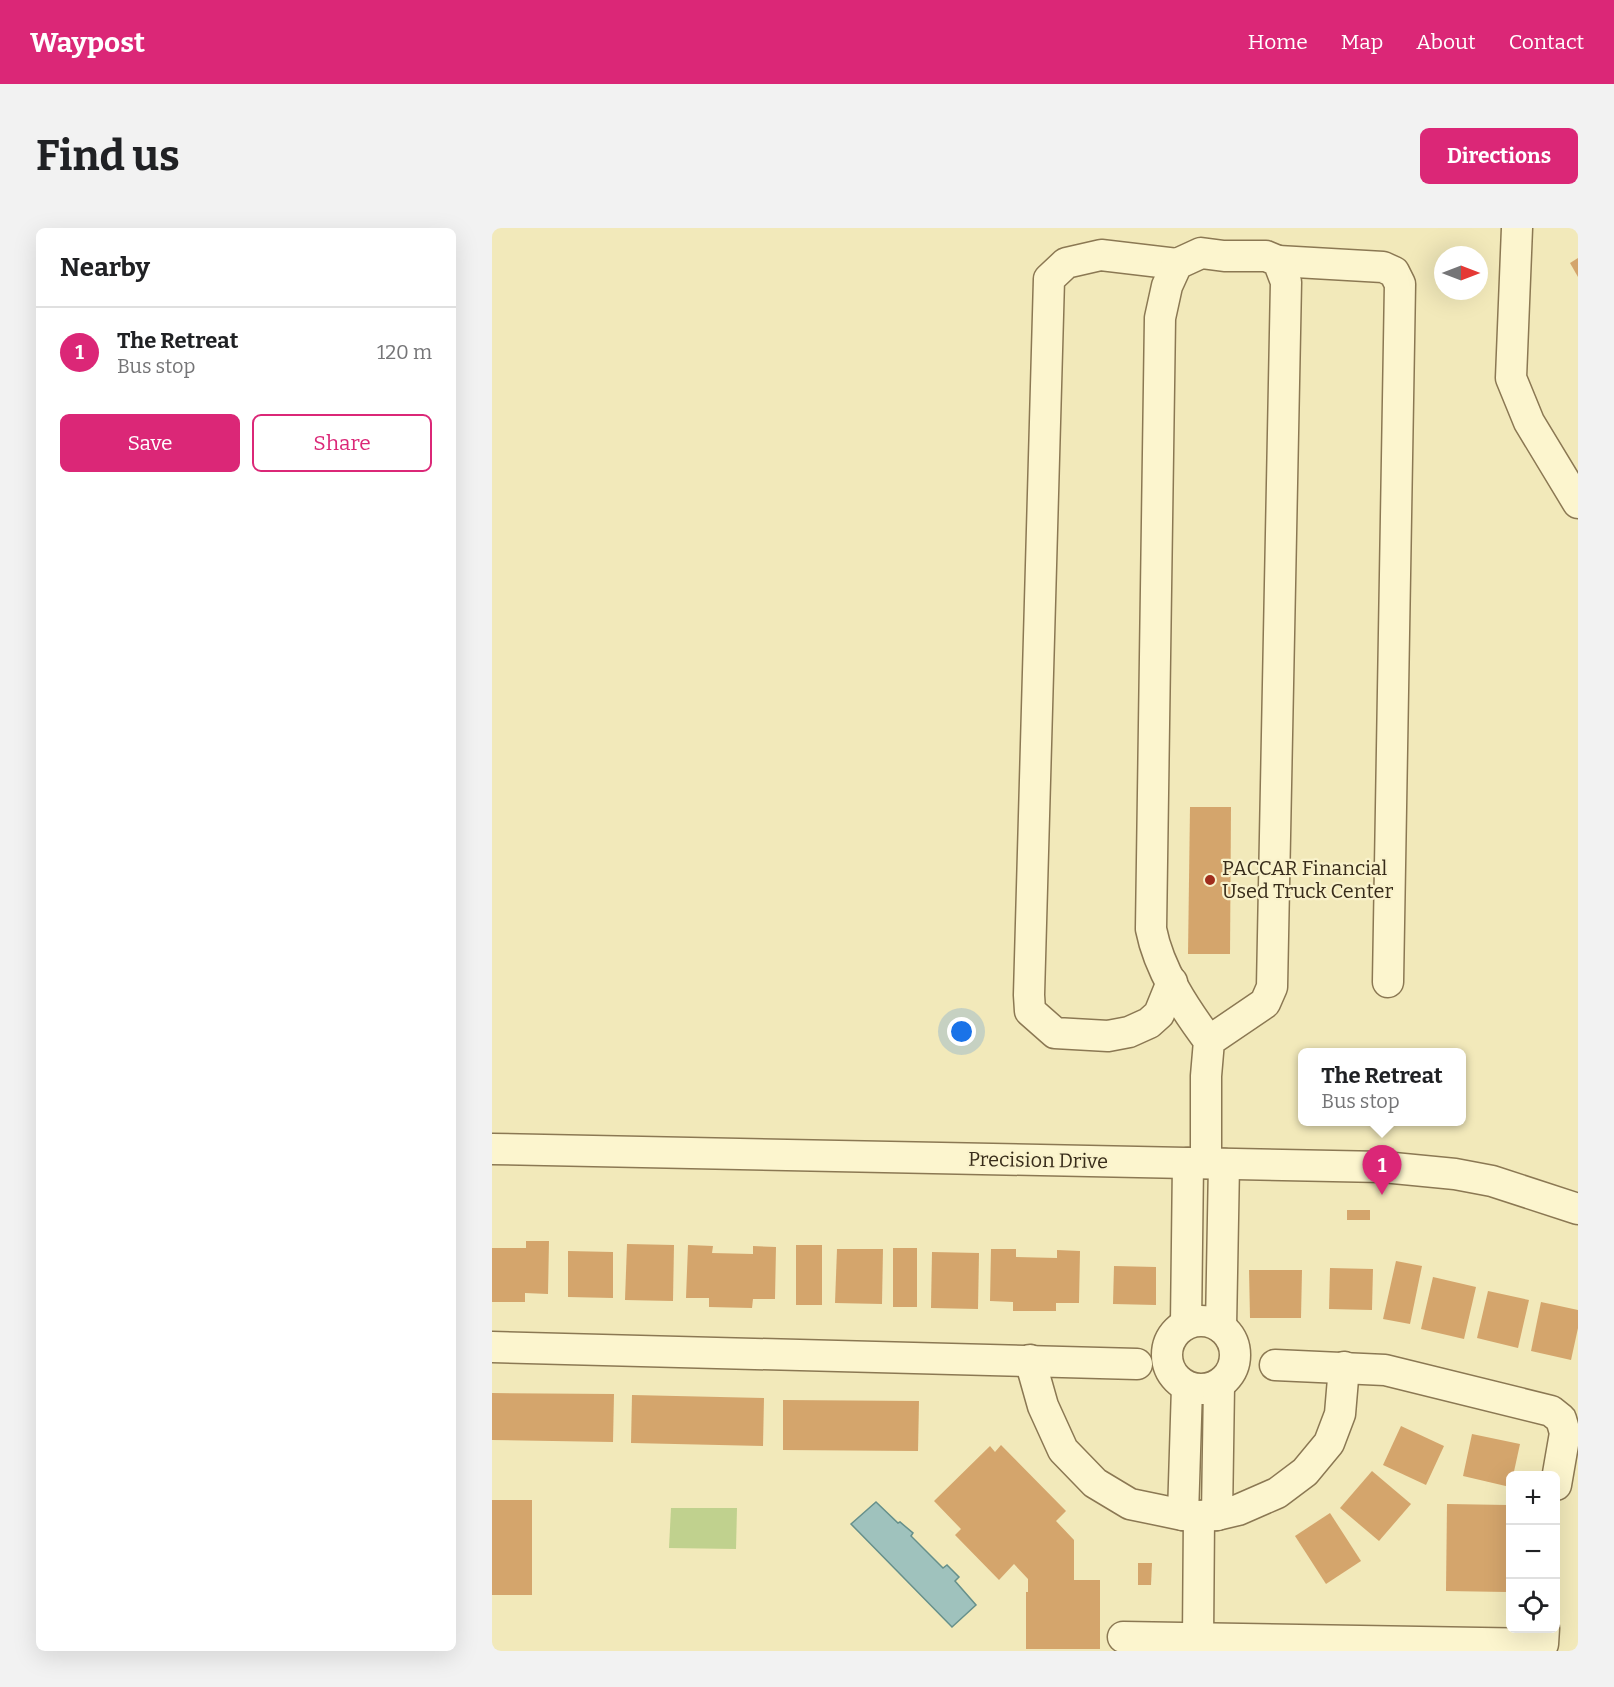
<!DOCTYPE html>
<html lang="en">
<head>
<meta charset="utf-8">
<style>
  :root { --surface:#fff; --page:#f2f2f2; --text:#202124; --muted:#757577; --line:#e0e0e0; --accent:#db2777 }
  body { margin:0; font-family:Bitter,serif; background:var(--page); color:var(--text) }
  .controls { position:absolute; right:18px; bottom:18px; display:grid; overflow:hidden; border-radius:9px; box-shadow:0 6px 24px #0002 }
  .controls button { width:54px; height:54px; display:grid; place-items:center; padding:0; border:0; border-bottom:2px solid var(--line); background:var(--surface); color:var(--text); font:30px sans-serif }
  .compass { position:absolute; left:942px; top:18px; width:54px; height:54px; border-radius:50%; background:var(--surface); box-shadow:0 6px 24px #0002; rotate:90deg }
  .you { position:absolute; left:470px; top:804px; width:21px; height:21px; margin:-15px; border:4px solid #fff; border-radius:50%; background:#1a73e8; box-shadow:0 0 0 9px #1a73e833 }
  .badge { display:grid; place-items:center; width:39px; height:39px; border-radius:50%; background:var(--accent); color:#fff; font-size:20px; font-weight:700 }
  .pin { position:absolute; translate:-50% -50px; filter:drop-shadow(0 2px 3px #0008) }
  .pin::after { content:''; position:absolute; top:32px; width:21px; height:18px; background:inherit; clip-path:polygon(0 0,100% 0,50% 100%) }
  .popup { position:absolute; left:806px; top:820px; width:168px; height:78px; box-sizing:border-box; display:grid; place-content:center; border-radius:9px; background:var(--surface); filter:drop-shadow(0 2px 4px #0005); font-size:20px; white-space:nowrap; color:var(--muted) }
  .popup b { font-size:22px; color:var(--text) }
  .popup::after { content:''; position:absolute; left:50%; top:100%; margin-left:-12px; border:12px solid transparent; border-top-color:var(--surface) }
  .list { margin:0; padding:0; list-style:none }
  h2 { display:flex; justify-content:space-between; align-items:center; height:78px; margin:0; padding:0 24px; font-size:26px }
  h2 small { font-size:20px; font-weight:400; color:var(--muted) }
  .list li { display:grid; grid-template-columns:39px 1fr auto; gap:18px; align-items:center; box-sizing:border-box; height:90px; padding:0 24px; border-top:2px solid var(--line) }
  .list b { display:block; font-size:22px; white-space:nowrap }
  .list p { margin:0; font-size:20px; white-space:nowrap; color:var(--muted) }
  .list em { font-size:20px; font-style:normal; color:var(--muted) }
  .actions { display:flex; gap:12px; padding:18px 24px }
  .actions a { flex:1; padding:14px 0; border:2px solid var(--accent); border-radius:9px; text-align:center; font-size:21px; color:var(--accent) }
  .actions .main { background:var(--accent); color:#fff }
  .icon { flex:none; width:33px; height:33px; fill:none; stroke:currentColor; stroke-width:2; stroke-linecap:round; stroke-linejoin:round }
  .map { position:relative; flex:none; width:1086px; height:1423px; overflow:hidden; border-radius:9px }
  header { display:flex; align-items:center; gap:36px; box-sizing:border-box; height:84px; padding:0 30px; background:var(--accent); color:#fff }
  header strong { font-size:28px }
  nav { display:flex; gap:33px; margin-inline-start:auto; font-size:21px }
  .intro { display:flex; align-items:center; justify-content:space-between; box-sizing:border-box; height:144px; padding:0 36px }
  h1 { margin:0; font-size:42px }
  .button { padding:15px 27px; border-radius:9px; background:var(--accent); color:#fff; font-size:21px; font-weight:700 }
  main { display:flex; gap:36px; padding:0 36px }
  aside { flex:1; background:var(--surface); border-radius:9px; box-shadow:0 6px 24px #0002 }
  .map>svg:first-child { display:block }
  .green { fill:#c0d18e }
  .water { fill:#9fc2bd; stroke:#66908b; stroke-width:1.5 }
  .building { fill:#d4a56c }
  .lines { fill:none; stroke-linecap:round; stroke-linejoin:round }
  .minor-casing { stroke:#8b7853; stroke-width:33 }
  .minor { stroke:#fcf5ce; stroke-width:30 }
  .poi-dot { fill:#a02d1d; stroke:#f9f2cb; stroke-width:2 }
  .labels { text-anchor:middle; stroke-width:4.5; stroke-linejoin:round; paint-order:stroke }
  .poi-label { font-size:20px; fill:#382c1a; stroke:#f9f2cb; text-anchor:start }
  .street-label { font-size:20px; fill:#382c1a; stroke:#f9f2cb }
</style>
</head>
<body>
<header>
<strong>Waypost</strong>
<nav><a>Home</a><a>Map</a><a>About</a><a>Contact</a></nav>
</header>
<div class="intro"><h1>Find us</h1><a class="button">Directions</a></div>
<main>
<aside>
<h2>Nearby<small></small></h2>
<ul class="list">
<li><span class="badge">1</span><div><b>The Retreat</b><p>Bus stop</p></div><em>120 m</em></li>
</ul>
<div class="actions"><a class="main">Save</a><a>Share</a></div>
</aside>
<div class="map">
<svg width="1086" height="1423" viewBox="0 0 1086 1423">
  <rect width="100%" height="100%" fill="#f2e9ba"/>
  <path class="green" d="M179,1280H245L244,1321L177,1320Z"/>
  <path class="water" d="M384,1274L406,1295L408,1294L421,1305L419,1308L451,1340L455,1337L467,1349L463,1353L484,1377L460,1399L359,1296Z"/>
  <g class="building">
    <path d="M1086,30V49L1078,35Z"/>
    <path d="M698,579H739L738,726H696Z"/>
    <rect x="855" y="982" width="23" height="10"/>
    <path d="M34,1013H57L56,1066L33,1065V1074H0V1020H34Z"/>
    <path d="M135,1016L182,1017L181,1073L133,1072Z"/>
    <path d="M196,1017L221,1018L220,1025L261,1026V1018L284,1019L283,1071H261L260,1080L217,1079V1070H194Z"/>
    <rect x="304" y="1017" width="26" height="60"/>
    <rect x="401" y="1020" width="24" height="59"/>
    <path d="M345,1021H391L390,1076L343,1075Z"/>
    <path d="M499,1021H524V1029L565,1030V1022L588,1023L587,1075H564V1083H521V1074L498,1073Z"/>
    <path d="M76,1023L121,1024V1070L76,1069Z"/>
    <path d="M440,1024L487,1025L486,1081L439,1080Z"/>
    <path d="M904,1033L930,1038L918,1096L891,1091Z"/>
    <path d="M622,1038L664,1039V1077L621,1076Z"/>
    <path d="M838,1040L881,1041L880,1082L837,1081Z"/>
    <path d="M757,1042H810L809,1090H758Z"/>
    <path d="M941,1049L984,1059L972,1111L929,1101Z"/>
    <path d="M996,1063L1037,1072L1026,1120L985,1110Z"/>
    <path d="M1049,1074L1086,1082V1100L1079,1132L1039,1123Z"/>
    <path d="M0,1165L122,1166L121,1214L0,1212Z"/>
    <path d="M140,1167L272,1170L271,1218L139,1215Z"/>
    <path d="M291,1172L427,1173L426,1223L291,1222Z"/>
    <path d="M909,1198L952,1218L934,1257L891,1237Z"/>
    <path d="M980,1206L1028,1216L1021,1248H1018V1259L971,1248Z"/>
    <path d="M509,1217L574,1283L564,1293L582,1312V1352H608V1421H534V1364H536V1351L522,1336L507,1352L463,1307L469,1301L442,1273L498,1218L503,1224Z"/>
    <path d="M880,1243L919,1276L887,1313L848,1280Z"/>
    <rect x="0" y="1272" width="40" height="95"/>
    <path d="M955,1276L1016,1277L1015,1364L954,1363Z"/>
    <path d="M838,1285L869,1333L834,1356L803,1308Z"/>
    <path d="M646,1335H660L659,1357H646Z"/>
  </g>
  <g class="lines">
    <g class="minor-casing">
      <g id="minor">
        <path d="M1025,0L1019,150L1037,194L1086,275"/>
        <path d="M786,33L891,39L902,44L908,56L896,754"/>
        <path d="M680,754L667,786L657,795L637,804L616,808L563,805L538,783L537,767L557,51L574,35L609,27L685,36"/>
        <path d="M0,921L891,939L963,946L1000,953L1086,981"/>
        <path d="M714,935V848L717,813L773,775L780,759L794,54L786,33L774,28H732L709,25L685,36L675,58L668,90L659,701C667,742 693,781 717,813"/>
        <circle cx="709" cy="1127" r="34"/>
        <path d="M694,1096L696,935"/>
        <path d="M729,1099L732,936"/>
        <path d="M0,1119L645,1136"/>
        <path d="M538,1132L551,1178L571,1222L603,1255L638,1276L691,1287L707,1288L725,1287L746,1282L785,1265L813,1244L837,1215L848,1186L852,1139"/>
        <path d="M783,1137L893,1142L1059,1183L1069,1191L1073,1205L1064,1257"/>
        <path d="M691,1287L695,1159"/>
        <path d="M725,1287L727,1157"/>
        <path d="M631,1409L1051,1416L1052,1400"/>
        <path d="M706,1411L707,1288"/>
      </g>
    </g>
    <use href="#minor" class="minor"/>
  </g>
  <circle class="poi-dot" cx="718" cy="652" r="6"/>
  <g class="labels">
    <g class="poi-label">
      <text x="730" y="647">PACCAR Financial<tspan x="730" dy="23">Used Truck Center</tspan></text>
    </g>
    <g class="street-label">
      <text transform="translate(546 932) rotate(1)" y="7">Precision Drive</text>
    </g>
  </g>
</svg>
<div class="controls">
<button>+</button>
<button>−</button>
<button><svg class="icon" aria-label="locate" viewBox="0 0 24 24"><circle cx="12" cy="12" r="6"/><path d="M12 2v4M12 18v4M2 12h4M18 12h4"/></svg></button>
</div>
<svg class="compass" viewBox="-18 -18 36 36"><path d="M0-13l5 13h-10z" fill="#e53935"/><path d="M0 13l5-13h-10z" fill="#757577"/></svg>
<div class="you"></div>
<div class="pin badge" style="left:890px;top:967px">1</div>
<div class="popup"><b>The Retreat</b>Bus stop</div>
</div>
</main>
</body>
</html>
